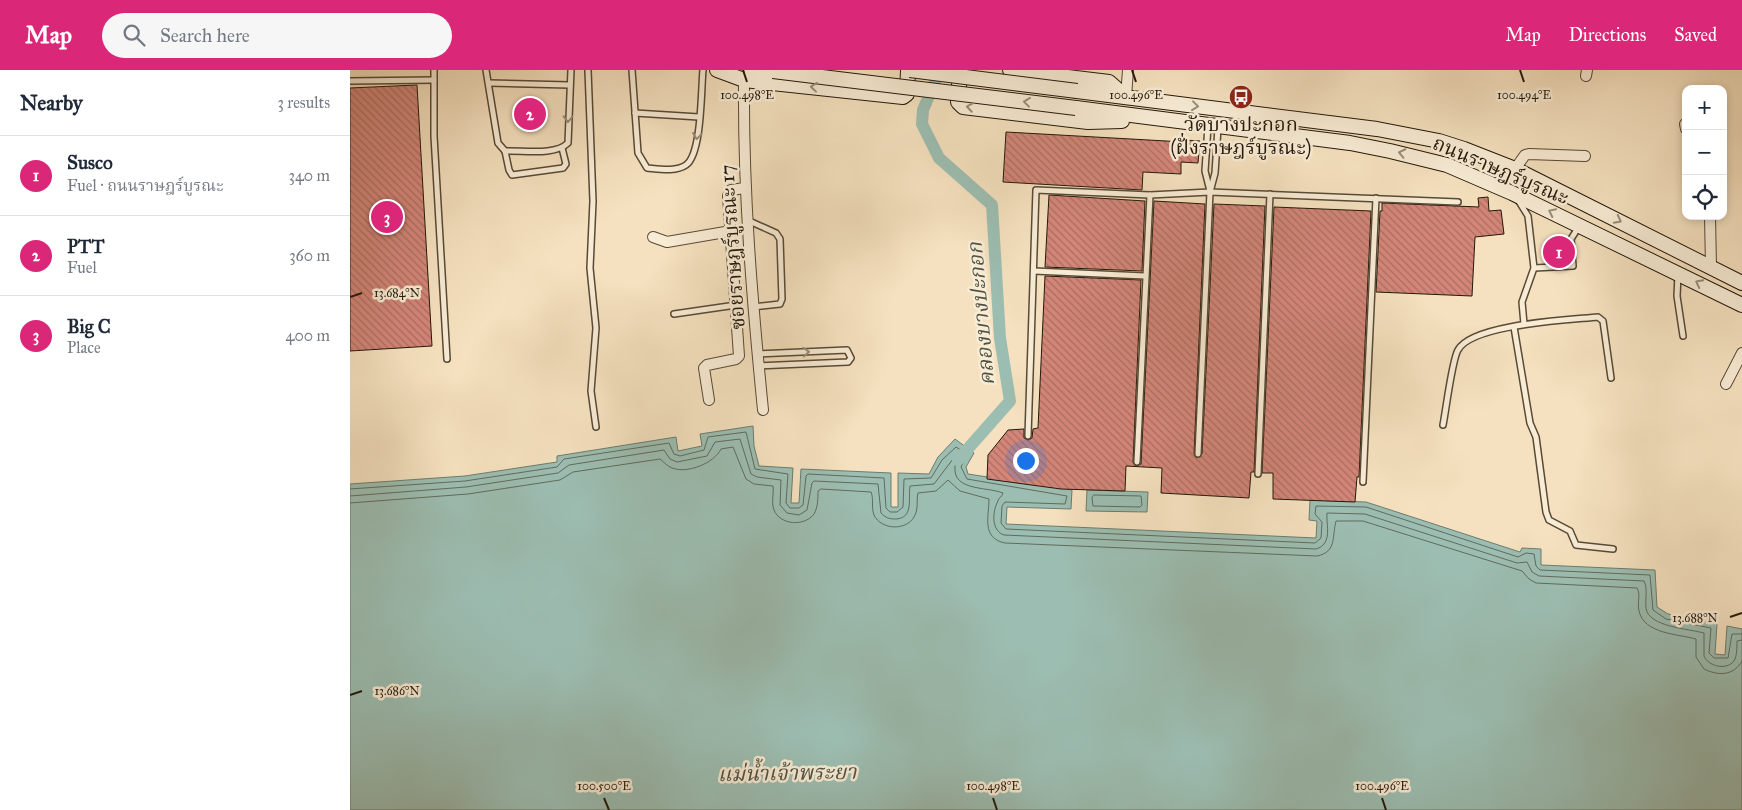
<!DOCTYPE html>
<html lang="en">
<head>
<meta charset="utf-8">
<style>
  :root { --surface:#fff; --page:#f6f6f7; --text:#1f2937; --muted:#747a83; --line:#e0e1e3; --accent:#db2777 }
  body { margin:0; font-family:"IM FELL Great Primer","Noto Serif Thai",serif; background:var(--page); color:var(--text) }
  .controls { position:absolute; right:15px; top:15px; display:grid; overflow:hidden; border-radius:10px; box-shadow:0 2px 8px #0003 }
  .controls button { width:45px; height:45px; display:grid; place-items:center; padding:0; border:0; border-bottom:1px solid var(--line); background:var(--surface); color:var(--text); font:25px sans-serif }
  .you { position:absolute; left:675px; top:390px; width:18px; height:18px; margin:-12px; border:4px solid #fff; border-radius:50%; background:#1a73e8; box-shadow:0 0 0 8px #1a73e833 }
  .badge { display:grid; place-items:center; width:32px; height:32px; border-radius:50%; background:var(--accent); color:#fff; font-size:16px; font-weight:700 }
  .pin { position:absolute; translate:-50% -50%; border:2px solid #fff; box-shadow:0 1px 5px #0006 }
  .list { margin:0; padding:0; list-style:none }
  h2 { display:flex; justify-content:space-between; align-items:center; height:65px; margin:0; padding:0 20px; font-size:21px }
  h2 small { font-size:16px; font-weight:400; color:var(--muted) }
  .list li { display:grid; grid-template-columns:32px 1fr auto; gap:15px; align-items:center; box-sizing:border-box; height:80px; padding:0 20px; border-top:1px solid var(--line) }
  .list b { display:block; font-size:19px; white-space:nowrap }
  .list p { margin:0; font-size:16px; white-space:nowrap; color:var(--muted) }
  .list em { font-size:16px; font-style:normal; color:var(--muted) }
  .icon { flex:none; width:28px; height:28px; fill:none; stroke:currentColor; stroke-width:2; stroke-linecap:round; stroke-linejoin:round }
  .map { position:relative; flex:none; width:1392px; height:740px; overflow:hidden }
  header { display:flex; align-items:center; gap:30px; box-sizing:border-box; height:70px; padding:0 25px; background:var(--accent); color:#fff }
  header strong { font-size:24px }
  nav { display:flex; gap:28px; margin-inline-start:auto; font-size:18px }
  .search { width:350px; height:45px; background:var(--page); display:flex; align-items:center; gap:12px; box-sizing:border-box; padding:0 18px; border-radius:28px; color:var(--muted); font-size:19px }
  main { display:flex }
  aside { flex:1; background:var(--surface) }
  .map>svg:first-child { display:block }
  .water { fill:#9cbeb2; stroke:#6c7c6f }
  .lines { fill:none; stroke-linecap:round; stroke-linejoin:round }
  .shore { stroke:#606b5e; stroke-width:1 }
  .canal { stroke:#9cbeb2; stroke-width:12 }
  .building { fill:url(#building-back-hatch); stroke:#24180a }
  .lane-casing { stroke:#584a37; stroke-width:8 }
  .street-casing { stroke:#584a37; stroke-width:12 }
  .secondary-casing { stroke:#24180a; stroke-width:16 }
  .lane { stroke:#f8ecd5; stroke-width:5 }
  .street { stroke:#f8ecd5; stroke-width:10 }
  .secondary { stroke:#f8ecd5; stroke-width:14 }
  .secondary-bridge-casing { stroke:#24180a; stroke-width:16; stroke-linecap:butt }
  .secondary-bridge { stroke:#f8ecd5; stroke-width:14 }
  .oneway { stroke:#998d7a }
  .ticks { fill:none; stroke:#24180a; stroke-width:2 }
  .labels { text-anchor:middle; stroke-width:5; stroke-linejoin:round; paint-order:stroke }
  .poi-label { font-size:20px; fill:#24180a; stroke:#f8ecd5 }
  .street-label { font-size:20px; fill:#24180a; stroke:#f8ecd5 }
  .water-label { font-size:21px; font-style:italic; fill:#4e5245; stroke:#f8ecd5 }
  .ticks-label { font-size:12px; text-anchor:middle; fill:#24180a; stroke:#f8ecd5; stroke-width:5; stroke-linejoin:round; paint-order:stroke }
</style>
</head>
<body>
<header>
<strong>Map</strong>
<div class="search"><svg class="icon" aria-label="search" viewBox="0 0 24 24"><circle cx="10" cy="10" r="6"/><path d="M15 15l6 6"/></svg>Search here</div>
<nav><a>Map</a><a>Directions</a><a>Saved</a></nav>
</header>
<main>
<aside>
<h2>Nearby<small>3 results</small></h2>
<ul class="list">
<li><span class="badge">1</span><div><b>Susco</b><p>Fuel · ถนนราษฎร์บูรณะ</p></div><em>340 m</em></li>
<li><span class="badge">2</span><div><b>PTT</b><p>Fuel</p></div><em>360 m</em></li>
<li><span class="badge">3</span><div><b>Big C</b><p>Place</p></div><em>400 m</em></li>
</ul>
</aside>
<div class="map">
<svg width="1392" height="740" viewBox="0 0 1392 740">
  <defs>
    <pattern id="building-back-hatch" width="6" height="6" patternUnits="userSpaceOnUse" patternTransform="scale(1.25)"><rect width="6" height="6" fill="#d38679"/><path d="M-1 5l2 2M0 0l6 6M5-1l2 2" fill="none" stroke="#ab6d61"/></pattern>
  </defs>
  <rect width="100%" height="100%" fill="#f5e1bf"/>
  <filter id="stains"><feTurbulence type="fractalNoise" baseFrequency=".004" numOctaves="4"/><feColorMatrix values="0 0 0 0 .2 0 0 0 0 .09 0 0 0 0 .02 0 0 0 .5 -.17"/></filter>
  <radialGradient id="worn" r=".72"><stop offset=".6" stop-color="#630" stop-opacity="0"/><stop offset="1" stop-color="#630" stop-opacity=".3"/></radialGradient>
  <g class="water">
    <path d="M403,356L404,376L409,396L443,398L441,433H449L451,399L541,403V437H548V403L579,404L588,387L605,369L624,383L616,397L618,404L722,420L721,439L657,437L656,454L966,468L967,451L959,450L960,430L1016,432L1170,482L1172,478L1191,479V495L1305,500L1307,537L1318,544L1367,554L1365,584L1375,585L1377,556L1392,559V740H0V414L115,406L207,392V386L326,367L328,381L352,376L350,364Z"/>
    <path d="M737,420L798,422L797,442L736,441Z"/>
  </g>
  <g class="lines">
    <g class="shore">
      <path d="M0,419L115,411L207,397L214,389L319,373L324,384L330,386L354,380L358,367L396,362L405,399L438,404L436,433L440,438H449L453,435L456,406L458,404L534,408L536,438L540,442H547L553,437L554,409L581,408L592,390L606,377L617,384L611,397L617,409L717,426L715,434L655,432L652,436L651,453L656,459L965,473L971,468L972,452L965,444L966,436L1016,437L1168,487L1176,483L1184,484L1186,496L1190,500L1300,505L1303,540L1316,549L1361,558L1359,583L1364,588H1378L1382,564H1392"/>
      <path d="M744,425L791,426L792,435L790,437L743,436L742,428Z"/>
      <path d="M0,426L116,417L208,403L219,395L314,380L320,389L327,392L357,386L365,372L390,369L401,404L407,407L431,410L430,435L437,443L449,445L457,440L462,413L464,411L528,414L531,443C536,448 539,449 546,449C564,448 558,428 560,416L584,414L603,389L606,391C598,422 635,416 653,423C652,427 648,428 647,433C642,444 642,461 654,465L966,479C983,474 976,455 977,443L1015,444L1167,493L1177,492L1182,502L1189,506L1294,511C1298,519 1295,528 1296,538C1298,557 1340,559 1354,563V586C1358,596 1376,601 1384,591C1387,586 1387,577 1387,571L1392,570"/>
      <path d="M0,433L118,424L210,410L223,402L310,389C314,392 317,396 322,398C338,404 364,393 371,379L383,377L396,409L404,414L423,416C424,424 421,432 424,440C430,455 454,457 464,444C468,437 468,428 468,421L471,419L521,422C524,429 521,437 524,445C531,460 556,461 564,447C569,439 566,431 568,423L586,421L598,410L610,421L639,429C639,446 631,468 655,473L967,486C987,482 982,466 986,451H1013L1172,501L1179,509L1186,513L1287,518C1291,524 1287,533 1289,541C1294,564 1328,564 1346,569V587L1354,599C1368,606 1384,606 1392,591"/>
    </g>
    <path class="canal" d="M590,0L573,40L572,54L589,88L642,135L650,268L660,331L608,390"/>
  </g>
  <g class="building">
    <path d="M67,15L82,276L0,281V18Z"/>
    <path d="M656,62L834,72V70L850,71L848,93L831,92V104L793,102L792,120L653,112Z"/>
    <path d="M699,125L795,131L792,201L695,197Z"/>
    <path d="M1138,127L1139,141L1151,140L1154,164L1125,167L1122,226L1026,222L1030,141H1032V133L1129,137L1128,128Z"/>
    <path d="M804,131L855,134L844,384L847,388L852,384L864,134L915,136L904,402H901L899,428L811,423L812,398L776,396L775,421L711,419L637,409L638,385L658,360L674,359V368L678,370L682,368L683,359L688,358L695,206L791,210L783,392L786,396L791,394Z"/>
    <path d="M924,137L1021,141L1009,407H1007L1005,432L923,429V403H912Z"/>
  </g>
  <g class="lines">
    <g class="lane-casing">
      <g id="lane">
        <path d="M84,0V66L97,289"/>
        <path d="M136,0L148,73L155,81C173,80 205,86 218,73L221,0"/>
        <path d="M238,0L243,131L240,198L246,258L241,321L246,357"/>
        <path d="M282,0L288,83L297,98C309,99 326,102 336,95C352,84 351,19 353,0"/>
        <path d="M0,11L84,10"/>
        <path d="M139,13L219,15"/>
        <path d="M285,43L349,47"/>
        <path d="M858,56L855,101L860,121"/>
        <path d="M155,81L159,100L162,105L213,98L216,94L212,78"/>
        <path d="M1168,130L1178,146L1184,198L1172,232L1174,254"/>
        <path d="M397,150L426,163L430,169L432,229L430,234L403,237"/>
        <path d="M1184,198L1223,196L1221,169L1228,158"/>
        <path d="M684,201L795,206"/>
        <path d="M1328,205L1327,226L1333,266"/>
        <path d="M324,244L386,235"/>
        <path d="M1164,257L1180,353L1186,367L1196,442L1199,450L1220,461L1226,475L1263,479"/>
        <path d="M408,284L497,280L501,288L498,292L409,296"/>
        <path d="M1093,355C1096,340 1102,290 1108,280C1122,254 1219,250 1248,247L1253,251L1261,308"/>
        <path d="M678,366L686,120L800,125L860,122L1108,132"/>
        <path d="M848,384L860,122L865,103L868,58"/>
        <path d="M787,392L800,125"/>
        <path d="M908,404L920,124"/>
        <path d="M1013,412L1026,128"/>
      </g>
    </g>
    <g class="street-casing">
      <g id="street">
        <path d="M1236,6L1237,0"/>
        <path d="M394,10C393,122 402,229 413,340"/>
        <path d="M776,27L778,0"/>
        <path d="M1335,54L1336,59"/>
        <path d="M1165,99L1175,85L1179,84L1235,86"/>
        <path d="M1360,146L1361,197"/>
        <path d="M303,167L317,172L381,161"/>
        <path d="M1376,314L1392,283"/>
        <path d="M359,330L354,298L357,295L386,289L389,286L378,126L381,120L395,118"/>
      </g>
    </g>
    <g class="secondary-casing">
      <g id="secondary">
        <path d="M367,0L394,10L553,27L557,24L558,0"/>
        <path d="M401,0L423,1"/>
        <path d="M610,0L608,32L613,37L738,52L772,51"/>
        <path d="M660,0L759,12L776,27"/>
        <path d="M727,21L1027,59L1089,71L1114,79L1165,99L1392,213"/>
        <path d="M726,38L1000,73L1040,81L1097,95L1162,123L1392,235"/>
      </g>
    </g>
    <use href="#lane" class="lane"/>
    <use href="#street" class="street"/>
    <use href="#secondary" class="secondary"/>
    <g class="secondary-bridge-casing">
      <g id="secondary-bridge">
        <path d="M560,0L727,21"/>
        <path d="M423,1L726,38"/>
      </g>
    </g>
    <use href="#secondary-bridge" class="secondary-bridge"/>
  </g>
  <defs><path id="oneway-chevron" d="M-2-3.5L2.5 0L-2 3.5" fill="none" stroke-width="1.6" stroke-linecap="round" stroke-linejoin="round" transform="scale(1.25)"/></defs>
  <g class="oneway">
    <use href="#oneway-chevron" transform="translate(464 17) rotate(-174)"/>
    <use href="#oneway-chevron" transform="translate(677 32) rotate(-173)"/>
    <use href="#oneway-chevron" transform="translate(845 36) rotate(7)"/>
    <use href="#oneway-chevron" transform="translate(620 37) rotate(-170)"/>
    <use href="#oneway-chevron" transform="translate(218 49) rotate(91)"/>
    <use href="#oneway-chevron" transform="translate(347 66) rotate(97)"/>
    <use href="#oneway-chevron" transform="translate(1052 83) rotate(-168)"/>
    <use href="#oneway-chevron" transform="translate(1202 142) rotate(-154)"/>
    <use href="#oneway-chevron" transform="translate(1268 150) rotate(27)"/>
    <use href="#oneway-chevron" transform="translate(1349 213) rotate(-153)"/>
    <use href="#oneway-chevron" transform="translate(456 282) rotate(-3)"/>
  </g>
  <path class="ticks" d="M393,0L397,12M782,0L786,12M1170,0L1174,12M0,227L12,223M1380,547L1392,543M0,625L12,621M254,728L259,740M643,728L647,740M1032,728L1036,740"/>
  <defs>
    <g id="bus-disc" transform="scale(1.25)"><circle r="9.5" fill="#8f2418" stroke="#f8ecd5"/><path d="M-5-6H5V4H4V6H2V4H-2V6H-4V4H-5ZM-3.5-4V0h7V-4ZM-3.5 1.2v1.5H-2V1.2ZM2 1.2v1.5H3.5V1.2Z" fill="#fff"/></g>
  </defs>
  <g fill-rule="evenodd">
    <use href="#bus-disc" x="891" y="27"/>
  </g>
  <g class="labels">
    <g class="poi-label">
      <text x="891" y="61">วัดบางปะกอก<tspan x="891" dy="23">(ฝั่งราษฎร์บูรณะ)</tspan></text>
    </g>
    <g class="street-label">
      <text transform="translate(1151 100) rotate(23)" y="7">ถนนราษฎร์บูรณะ</text>
      <text transform="translate(382 177) rotate(-94)" y="7">ซอยราษฎร์บูรณะ 17</text>
    </g>
    <g class="water-label">
      <text transform="translate(631 244) rotate(-95)" y="7">คลองบางปะกอก</text>
      <text transform="translate(437 703) rotate(-1)" y="7">แม่น้ำเจ้าพระยา</text>
    </g>
  </g>
  <g class="ticks-label">
    <text x="397" y="29">100.498°E</text>
    <text x="786" y="29">100.496°E</text>
    <text x="1174" y="29">100.494°E</text>
    <text x="47" y="227">13.684°N</text>
    <text x="1345" y="552">13.688°N</text>
    <text x="47" y="625">13.686°N</text>
    <text x="254" y="720">100.500°E</text>
    <text x="643" y="720">100.498°E</text>
    <text x="1032" y="720">100.496°E</text>
  </g>
  <rect width="100%" height="100%" filter="url(#stains)"/>
  <rect width="100%" height="100%" fill="url(#worn)"/>
</svg>
<div class="controls">
<button>+</button>
<button>−</button>
<button><svg class="icon" aria-label="locate" viewBox="0 0 24 24"><circle cx="12" cy="12" r="6"/><path d="M12 2v4M12 18v4M2 12h4M18 12h4"/></svg></button>
</div>
<div class="you"></div>
<div class="pin badge" style="left:1209px;top:182px">1</div>
<div class="pin badge" style="left:180px;top:44px">2</div>
<div class="pin badge" style="left:37px;top:147px">3</div>
</div>
</main>
</body>
</html>
